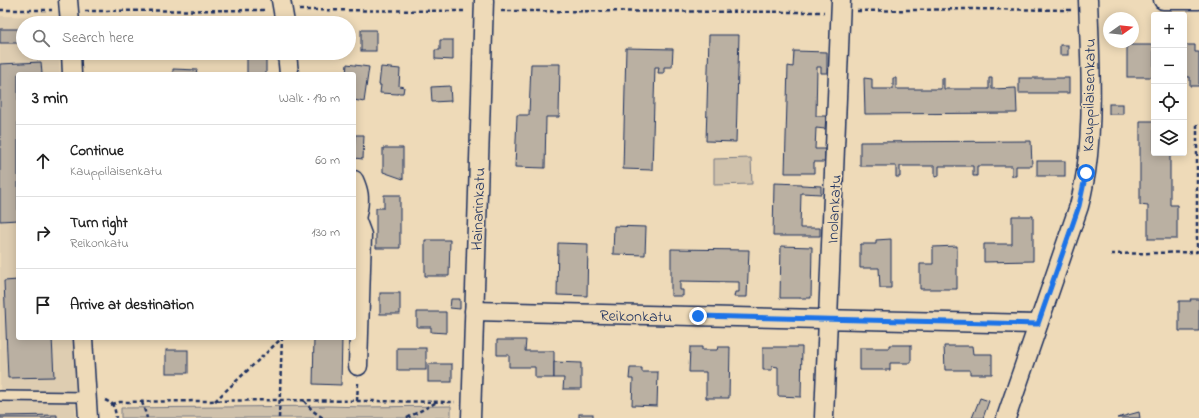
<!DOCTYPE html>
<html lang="en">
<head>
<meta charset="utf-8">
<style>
  :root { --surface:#fff; --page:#f2f2f2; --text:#222; --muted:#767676; --line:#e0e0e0 }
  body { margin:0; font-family:"Indie Flower",sans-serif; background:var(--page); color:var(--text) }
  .controls { position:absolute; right:12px; top:12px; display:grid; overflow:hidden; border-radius:4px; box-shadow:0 2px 10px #0003 }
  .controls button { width:36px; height:36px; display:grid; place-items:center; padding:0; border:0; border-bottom:1px solid var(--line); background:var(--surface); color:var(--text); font:20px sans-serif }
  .compass { position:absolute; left:1103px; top:12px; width:36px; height:36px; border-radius:50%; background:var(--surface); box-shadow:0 2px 10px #0003; rotate:75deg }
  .stop { position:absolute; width:12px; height:12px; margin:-9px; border:3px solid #1a73e8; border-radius:50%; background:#fff }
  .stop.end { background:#1a73e8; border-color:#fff; box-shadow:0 1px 4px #0008 }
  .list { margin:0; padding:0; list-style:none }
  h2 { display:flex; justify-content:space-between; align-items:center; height:52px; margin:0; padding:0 16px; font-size:17px }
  h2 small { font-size:13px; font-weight:400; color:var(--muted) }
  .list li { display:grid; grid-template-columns:26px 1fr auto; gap:12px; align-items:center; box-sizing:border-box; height:72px; padding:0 16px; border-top:1px solid var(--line) }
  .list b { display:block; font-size:15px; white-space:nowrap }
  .list p { margin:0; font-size:13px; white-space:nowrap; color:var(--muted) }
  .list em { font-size:13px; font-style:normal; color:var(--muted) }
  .icon { flex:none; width:22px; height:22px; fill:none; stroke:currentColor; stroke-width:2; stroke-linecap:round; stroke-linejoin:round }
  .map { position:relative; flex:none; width:1199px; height:418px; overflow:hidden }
  .search { position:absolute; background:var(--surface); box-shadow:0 2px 10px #0003; left:16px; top:16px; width:340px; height:44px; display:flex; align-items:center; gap:10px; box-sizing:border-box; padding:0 14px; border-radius:22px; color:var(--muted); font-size:15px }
  .panel { position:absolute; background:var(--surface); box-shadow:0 2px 10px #0003; left:16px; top:72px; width:340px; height:268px; border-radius:4px }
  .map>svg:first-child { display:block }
  .built { fill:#decdb1 }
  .green { fill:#cfc1ab; stroke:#757884 }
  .building { fill:#bab0a2; stroke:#1b2f5e }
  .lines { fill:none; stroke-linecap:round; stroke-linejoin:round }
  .lane-casing { stroke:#1b2f5e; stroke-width:12 }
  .street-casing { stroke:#1b2f5e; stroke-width:21 }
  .path { stroke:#1b2f5e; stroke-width:2.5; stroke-dasharray:4 3; stroke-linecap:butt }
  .lane { stroke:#eedab8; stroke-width:9 }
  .street { stroke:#eedab8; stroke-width:18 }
  .route { stroke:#1a73e8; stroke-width:5 }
  .labels { text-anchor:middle; stroke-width:3.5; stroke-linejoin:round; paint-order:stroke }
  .street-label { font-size:16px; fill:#1b2f5e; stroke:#eedab8 }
</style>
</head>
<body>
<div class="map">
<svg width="1199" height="418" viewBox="0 0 1199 418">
  <rect width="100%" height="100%" fill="#eedab8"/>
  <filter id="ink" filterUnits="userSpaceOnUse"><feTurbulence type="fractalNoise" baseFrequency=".025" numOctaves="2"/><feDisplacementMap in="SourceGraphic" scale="8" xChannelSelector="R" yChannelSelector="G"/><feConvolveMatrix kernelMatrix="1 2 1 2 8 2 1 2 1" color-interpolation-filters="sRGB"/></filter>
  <g filter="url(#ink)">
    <path class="built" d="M0,16L58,17V23H23V53H59L60,74H18V338H73L76,418H0Z"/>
    <g class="green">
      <path d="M751,158L752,184L714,185V159Z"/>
      <path d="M328,406L364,407L451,406V418H121V408Z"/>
    </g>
    <g class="building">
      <rect x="0" y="29" width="23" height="14"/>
      <rect x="361" y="30" width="15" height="21"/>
      <path d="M709,35H739L736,142L706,141Z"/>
      <path d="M440,40H453V60L435,59V50H440Z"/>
      <rect x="1060" y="45" width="8" height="10"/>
      <rect x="1127" y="45" width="27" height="32"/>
      <path d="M1184,45H1195V52H1199V86H1190V77H1184Z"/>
      <path d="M626,48L673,49L672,67H664V73H658L659,67H655L652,170L623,169Z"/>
      <path d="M794,51L827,52V73H821V67H817L816,116H826L825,129L816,128L815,149H825V162H814V173H785L788,66L793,67Z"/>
      <path d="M230,53H266V74H247V57H230Z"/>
      <path d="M41,62L42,74H18V220L0,221V64Z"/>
      <path d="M347,64L369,67L364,102L354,100V74H346Z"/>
      <path d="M531,64H560L559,117H546L545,168L515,167L517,115H529Z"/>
      <path d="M381,67L400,69L399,86L404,87L403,93H398V94L380,93L381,85H379Z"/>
      <path d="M173,69L197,70L196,74H173Z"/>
      <path d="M864,78L872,79V89H893V78H896V89H941V78H944V89H989V78H992V89L1016,88L1017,113L865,114Z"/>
      <rect x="1019" y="78" width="50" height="15"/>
      <path d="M450,86L451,101L432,102L431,87Z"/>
      <rect x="1109" y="104" width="14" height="10"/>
      <path d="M1140,121H1154V153H1170V205H1177V239H1148V206L1140,205Z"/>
      <path d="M355,135H364L363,159L354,158Z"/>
      <path d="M1031,141L1032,166H1016V176H1012V166H977V176H973V166H939V176L935,177V166H900V177H896V166H860V142Z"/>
      <path d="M383,148H403V179L383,172Z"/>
      <rect x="1037" y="161" width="28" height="15"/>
      <path d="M774,183L801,184V185H802L821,186V194L801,193L800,228H820V236H773Z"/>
      <path d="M384,195H400V248H376V208H384Z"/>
      <path d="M1012,216H1033V261L984,262V244H1012Z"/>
      <path d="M614,226L646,227L645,255L613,254Z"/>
      <path d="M891,239V288H880L879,268H860V244H876V240Z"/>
      <path d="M425,240H450L449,276H425Z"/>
      <path d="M558,243L588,244L587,296L557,295Z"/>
      <path d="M781,246L812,247L811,298H780Z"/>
      <path d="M957,246V289H920V264H933V247Z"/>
      <path d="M671,249L749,250L747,297H734L735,292H739V282L680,281V290H683V296H671Z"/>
      <path d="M18,280V338H52L54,377L8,378L4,281Z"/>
      <rect x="380" y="293" width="20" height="21"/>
      <path d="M451,299H460V309L450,308Z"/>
      <path d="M1190,299H1199V331H1179V301H1191Z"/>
      <path d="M417,312H446V333L431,332V327H417Z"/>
      <path d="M314,338H342L341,385L313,384Z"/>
      <path d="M497,340H526L525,351H554V378H535V367H509V355H497Z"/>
      <path d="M889,345H911V363H890V370H860V348H889Z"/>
      <path d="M944,346H972L973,354H992V374H970V370H945Z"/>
      <path d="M690,347H702V350H717L718,347H730L729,398H706V372H689Z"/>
      <path d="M763,347H802L801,397L778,396V367L772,366V370H763Z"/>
      <rect x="397" y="348" width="29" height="22"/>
      <rect x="166" y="350" width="22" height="23"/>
      <path d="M554,362L581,363V389H563L564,378H554Z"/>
      <rect x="428" y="364" width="24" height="18"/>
      <path d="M630,368H642V372H658L657,406L632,405L633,379H629Z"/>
      <path d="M980,398L989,401L983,418H972Z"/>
      <path d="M1139,412L1140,418H1117Z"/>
      <rect x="579" y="414" width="14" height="4"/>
      <path d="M57,415V418H0V416Z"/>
    </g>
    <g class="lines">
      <g class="lane-casing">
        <path id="lane" d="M0,396L87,397"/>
      </g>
      <g class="street-casing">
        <g id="street">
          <path d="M68,0L70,23"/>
          <path d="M281,0L285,23"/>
          <path d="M1163,0H1199"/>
          <path d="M71,53L72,74"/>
          <path d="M287,53L289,74"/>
          <path d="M354,180C359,191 360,198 358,209C357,214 357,218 354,222"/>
          <path d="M356,219L362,235L358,366"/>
          <path d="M474,311L1038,324"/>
          <path d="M83,338L88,418"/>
          <path d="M824,417L841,0"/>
          <path d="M471,418L484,0"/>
          <path d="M1006,418L1079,206C1082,195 1084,183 1086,172C1094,116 1090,57 1088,0"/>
        </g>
      </g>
      <g class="path">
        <path d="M0,10H52"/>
        <path d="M299,10L466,11"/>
        <path d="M85,11L266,10"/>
        <path d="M501,11L824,12"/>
        <path d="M857,11L966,9L1072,10"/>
        <path d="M1111,254L1197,252V124H1199"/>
        <path d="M105,400C114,404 115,408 116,418"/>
        <path d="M215,401L282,338L279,418"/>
        <path d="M304,401L313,411L323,418"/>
        <path d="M357,401L358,383"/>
        <path d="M142,402L147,418"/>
        <path d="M112,404L120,402L280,400L455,402"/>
        <path d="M407,418L437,402"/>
      </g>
      <use href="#lane" class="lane"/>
      <use href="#street" class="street"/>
    </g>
  </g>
  <g class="lines" filter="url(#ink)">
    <path class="route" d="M698,316L1038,324L1079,206L1086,173"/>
  </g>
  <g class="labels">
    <g class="street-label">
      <text transform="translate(1088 95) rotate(-89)" y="6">Kauppilaisenkatu</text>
      <text transform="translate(477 209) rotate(-88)" y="6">Hainarinkatu</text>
      <text transform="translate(833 209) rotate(-87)" y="6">Inolankatu</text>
      <text transform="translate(636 315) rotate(1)" y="6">Reikonkatu</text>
    </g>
  </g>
</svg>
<div class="controls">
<button>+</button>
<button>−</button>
<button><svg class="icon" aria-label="locate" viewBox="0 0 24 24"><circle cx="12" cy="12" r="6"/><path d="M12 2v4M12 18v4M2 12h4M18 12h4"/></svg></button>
<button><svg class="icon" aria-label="layers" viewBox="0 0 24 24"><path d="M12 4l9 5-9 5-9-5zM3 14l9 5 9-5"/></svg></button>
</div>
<svg class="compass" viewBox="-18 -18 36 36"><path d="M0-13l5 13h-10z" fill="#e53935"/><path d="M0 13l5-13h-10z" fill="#767676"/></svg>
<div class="stop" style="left:1086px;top:173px"></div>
<div class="stop end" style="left:698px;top:316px"></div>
<div class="search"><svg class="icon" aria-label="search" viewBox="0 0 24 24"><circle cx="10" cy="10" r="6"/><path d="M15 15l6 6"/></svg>Search here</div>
<section class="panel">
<h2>3 min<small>Walk · 190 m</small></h2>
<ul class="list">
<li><svg class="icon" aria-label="ahead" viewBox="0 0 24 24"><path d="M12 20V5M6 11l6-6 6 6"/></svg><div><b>Continue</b><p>Kauppilaisenkatu</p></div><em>60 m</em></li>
<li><svg class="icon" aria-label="right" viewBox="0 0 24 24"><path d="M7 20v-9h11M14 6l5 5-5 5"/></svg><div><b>Turn right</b><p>Reikonkatu</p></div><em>130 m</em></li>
<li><svg class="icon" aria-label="arrive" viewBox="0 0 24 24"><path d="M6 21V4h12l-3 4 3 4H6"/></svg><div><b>Arrive at destination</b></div></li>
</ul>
</section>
</div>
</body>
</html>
